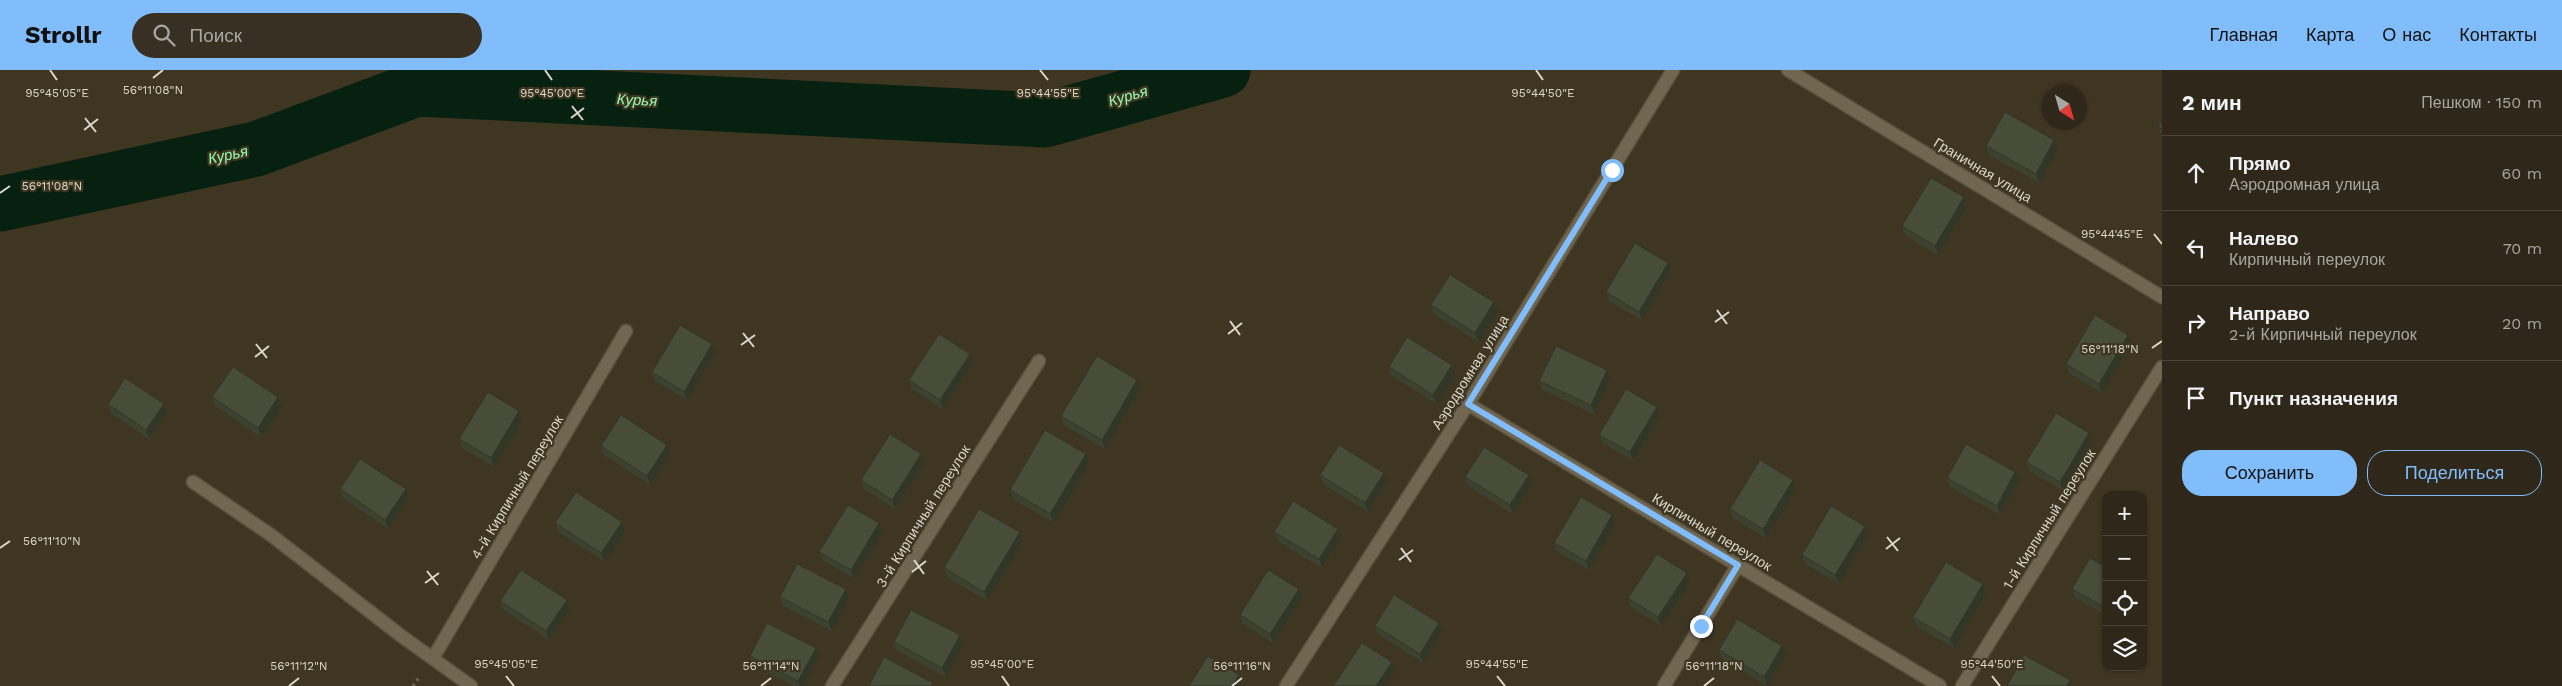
<!DOCTYPE html>
<html lang="ru">
<head>
<meta charset="utf-8">
<style>
  :root { --surface:#2f281a; --page:#373023; --text:#f1f3f6; --muted:#a7a6a2; --line:#4a4439; --accent:#80bdfa }
  body { margin:0; font-family:"Work Sans",sans-serif; background:var(--page); color:var(--text) }
  .controls { position:absolute; right:15px; bottom:15px; display:grid; overflow:hidden; border-radius:10px; box-shadow:0 1px 4px #0004 }
  .controls button { width:45px; height:45px; display:grid; place-items:center; padding:0; border:0; border-bottom:1px solid var(--line); background:var(--surface); color:var(--text); font:25px sans-serif }
  .compass { position:absolute; left:2042px; top:15px; width:45px; height:45px; border-radius:50%; background:var(--surface); box-shadow:0 1px 4px #0004; rotate:143deg }
  .stop { position:absolute; width:15px; height:15px; margin:-11px; border:4px solid #80bdfa; border-radius:50%; background:#fff }
  .stop.end { background:#80bdfa; border-color:#fff; box-shadow:0 1px 5px #0008 }
  .list { margin:0; padding:0; list-style:none }
  h2 { display:flex; justify-content:space-between; align-items:center; height:65px; margin:0; padding:0 20px; font-size:21px }
  h2 small { font-size:16px; font-weight:400; color:var(--muted) }
  .list li { display:grid; grid-template-columns:32px 1fr auto; gap:15px; align-items:center; box-sizing:border-box; height:75px; padding:0 20px; border-top:1px solid var(--line) }
  .list b { display:block; font-size:19px; white-space:nowrap }
  .list p { margin:0; font-size:16px; white-space:nowrap; color:var(--muted) }
  .list em { font-size:16px; font-style:normal; color:var(--muted) }
  .actions { display:flex; gap:10px; padding:15px 20px }
  .actions a { flex:1; padding:11px 0; border:1px solid var(--accent); border-radius:20px; text-align:center; font-size:18px; color:var(--accent) }
  .actions .main { background:var(--accent); color:#111 }
  .icon { flex:none; width:28px; height:28px; fill:none; stroke:currentColor; stroke-width:2; stroke-linecap:round; stroke-linejoin:round }
  .map { position:relative; flex:none; width:2162px; height:616px; overflow:hidden }
  header { display:flex; align-items:center; gap:30px; box-sizing:border-box; height:70px; padding:0 25px; background:var(--accent); color:#111 }
  header strong { font-size:24px }
  nav { display:flex; gap:28px; margin-inline-start:auto; font-size:18px }
  .search { width:350px; height:45px; background:var(--page); display:flex; align-items:center; gap:12px; box-sizing:border-box; padding:0 18px; border-radius:28px; color:var(--muted); font-size:19px }
  main { display:flex }
  aside { flex:1; background:var(--surface) }
  .map>svg:first-child { display:block }
  .lines { fill:none; stroke-linecap:round; stroke-linejoin:round }
  .river { stroke:#072110; stroke-width:55 }
  .lane-casing { stroke:#595240; stroke-width:15 }
  .street-casing { stroke:#595240; stroke-width:15 }
  .path { stroke:#6f6755; stroke-width:3; stroke-dasharray:2.5 4; stroke-linecap:butt }
  .lane { stroke:#716751; stroke-width:12 }
  .street { stroke:#716751; stroke-width:12 }
  .wall { fill:#3d4230 }
  .shaded-wall { fill:#323627 }
  .building { fill:#474d38; stroke:#323627 }
  .route { stroke:#80bdfa; stroke-width:6 }
  .ticks { fill:none; stroke:#dcd7ca; stroke-width:2 }
  .labels { text-anchor:middle; stroke-width:4.5; stroke-linejoin:round; paint-order:stroke }
  .street-label { font-size:14px; fill:#dcd7ca; stroke:#3f3622 }
  .water-label { font-size:15px; font-style:italic; fill:#90feb1; stroke:#3f3622 }
  .ticks-label { font-size:12px; text-anchor:middle; fill:#dcd7ca; stroke:#3f3622; stroke-width:4.5; stroke-linejoin:round; paint-order:stroke }
</style>
</head>
<body>
<header>
<strong>Strollr</strong>
<div class="search"><svg class="icon" aria-label="search" viewBox="0 0 24 24"><circle cx="10" cy="10" r="6"/><path d="M15 15l6 6"/></svg>Поиск</div>
<nav><a>Главная</a><a>Карта</a><a>О нас</a><a>Контакты</a></nav>
</header>
<main>
<div class="map">
<svg width="2162" height="616" viewBox="0 0 2162 616">
  <rect width="100%" height="100%" fill="#3f3622"/>
  <g class="lines">
    <path class="river" d="M0,134L256,79L417,19L1045,50L1223,0"/>
    <g class="lane-casing">
      <g id="lane">
        <path d="M832,616L1039,291"/>
        <path d="M1664,616L1738,495"/>
        <path d="M1962,616L2162,297"/>
      </g>
    </g>
    <g class="street-casing">
      <g id="street">
        <path d="M1788,0L2162,227"/>
        <path d="M1468,334L1940,616"/>
        <path d="M193,412L271,465L400,565L471,616"/>
        <path d="M433,588L626,261"/>
        <path d="M1286,616L1468,334L1673,0"/>
      </g>
    </g>
    <path class="path" d="M413,616L420,606"/>
    <use href="#lane" class="lane"/>
    <use href="#street" class="street"/>
  </g>
  <g class="wall">
    <path d="M2162,50V66L2158,57Z"/>
    <path d="M1986,76L2058,79L2039,113L1989,85Z"/>
    <path d="M1964,127L1967,136L1938,185L1905,165L1902,156Z"/>
    <path d="M1668,193L1671,201L1642,250L1609,231L1606,222Z"/>
    <path d="M1431,235L1498,241L1479,272L1434,244Z"/>
    <path d="M712,274L715,283L687,330L655,311L652,302Z"/>
    <path d="M2132,274L2102,323L2069,303L2066,294Z"/>
    <path d="M973,293L943,339L912,319L909,310Z"/>
    <path d="M1452,295L1456,304L1437,334L1392,306L1389,297Z"/>
    <path d="M1610,309L1594,344L1542,320L1539,311Z"/>
    <path d="M1137,310L1140,319L1105,379L1064,355L1061,346Z"/>
    <path d="M212,327L282,336L261,367L215,336Z"/>
    <path d="M108,334L167,343L149,369L111,343Z"/>
    <path d="M1660,346L1633,391L1603,373L1599,365Z"/>
    <path d="M522,350L494,397L462,378L459,369Z"/>
    <path d="M2092,372L2063,421L2030,401L2026,392Z"/>
    <path d="M667,375L670,384L650,415L604,385L601,376Z"/>
    <path d="M925,393L895,439L864,419L861,410Z"/>
    <path d="M1089,393L1054,453L1013,429L1010,420Z"/>
    <path d="M1384,403L1387,412L1368,442L1323,414L1320,405Z"/>
    <path d="M1465,407L1532,414L1513,444L1468,416Z"/>
    <path d="M1947,408L2019,411L2000,445L1950,417Z"/>
    <path d="M340,419L409,428L388,459L343,428Z"/>
    <path d="M1796,419L1766,468L1733,448L1730,439Z"/>
    <path d="M622,452L625,461L605,492L559,462L555,453Z"/>
    <path d="M1615,454L1589,500L1558,482L1554,473Z"/>
    <path d="M1338,459L1341,468L1322,498L1278,471L1274,462Z"/>
    <path d="M883,462L854,509L823,490L819,482Z"/>
    <path d="M1020,462L1023,471L987,531L947,507L944,498Z"/>
    <path d="M1868,465L1839,514L1806,494L1802,485Z"/>
    <path d="M2106,497V545L2076,528L2072,519Z"/>
    <path d="M1687,503L1690,512L1661,556L1631,537L1628,528Z"/>
    <path d="M1983,514L1986,523L1954,578L1917,556L1913,547Z"/>
    <path d="M846,519L849,528L832,561L783,536L780,527Z"/>
    <path d="M1299,519L1302,528L1273,573L1243,554L1240,545Z"/>
    <path d="M567,530L570,539L549,570L504,540L500,531Z"/>
    <path d="M1375,556L1442,562L1423,593L1378,564Z"/>
    <path d="M960,565L963,574L946,607L897,581L894,572Z"/>
    <path d="M816,578L819,587L803,616H794L753,595L750,586Z"/>
    <path d="M1719,580L1786,585L1767,616L1722,588Z"/>
  </g>
  <g class="shaded-wall">
    <path d="M2054,70L2058,79L2039,113L2036,104Z"/>
    <path d="M1964,127L1967,136L1938,185L1935,176Z"/>
    <path d="M1668,193L1671,201L1642,250L1639,242Z"/>
    <path d="M1494,232L1498,241L1479,272L1475,263Z"/>
    <path d="M2128,265L2132,274L2102,323L2099,314Z"/>
    <path d="M712,274L715,283L687,330L684,322Z"/>
    <path d="M970,284L973,293L943,339L940,330Z"/>
    <path d="M1452,295L1456,304L1437,334L1433,325Z"/>
    <path d="M1607,300L1610,309L1594,344L1591,335Z"/>
    <path d="M1137,310L1140,319L1105,379L1102,370Z"/>
    <path d="M278,327L282,336L261,367L258,358Z"/>
    <path d="M164,334L167,343L149,369L146,360Z"/>
    <path d="M1657,337L1660,346L1633,391L1630,382Z"/>
    <path d="M519,341L522,350L494,397L491,388Z"/>
    <path d="M2089,363L2092,372L2063,421L2060,412Z"/>
    <path d="M667,375L670,384L650,415L647,406Z"/>
    <path d="M921,384L925,393L895,439L892,430Z"/>
    <path d="M1086,384L1089,393L1054,453L1050,444Z"/>
    <path d="M2015,402L2019,411L2000,445L1997,436Z"/>
    <path d="M1384,403L1387,412L1368,442L1365,433Z"/>
    <path d="M1529,405L1532,414L1513,444L1510,435Z"/>
    <path d="M1793,410L1796,419L1766,468L1763,459Z"/>
    <path d="M406,419L409,428L388,459L385,450Z"/>
    <path d="M1612,445L1615,454L1589,500L1586,491Z"/>
    <path d="M622,452L625,461L605,492L601,483Z"/>
    <path d="M879,453L883,462L854,509L851,500Z"/>
    <path d="M1865,456L1868,465L1839,514L1835,505Z"/>
    <path d="M1338,459L1341,468L1322,498L1319,489Z"/>
    <path d="M1020,462L1023,471L987,531L984,522Z"/>
    <path d="M1687,503L1690,512L1661,556L1658,547Z"/>
    <path d="M1983,514L1986,523L1954,578L1950,569Z"/>
    <path d="M846,519L849,528L832,561L828,552Z"/>
    <path d="M1299,519L1302,528L1273,573L1270,564Z"/>
    <path d="M567,530L570,539L549,570L546,561Z"/>
    <path d="M1439,553L1442,562L1423,593L1420,584Z"/>
    <path d="M960,565L963,574L946,607L942,598Z"/>
    <path d="M1782,576L1786,585L1767,616L1764,607Z"/>
    <path d="M816,578L819,587L803,616H800L798,611Z"/>
    <path d="M1392,592L1395,601L1385,616H1376Z"/>
    <path d="M1239,605L1242,614L1241,616H1232Z"/>
    <path d="M2070,610L2072,616H2067Z"/>
  </g>
  <g class="building">
    <path d="M2005,42L2054,70L2036,104L1986,76Z"/>
    <path d="M2162,50V59L2158,57Z"/>
    <path d="M1931,108L1964,127L1935,176L1902,156Z"/>
    <path d="M1635,173L1668,193L1639,242L1606,222Z"/>
    <path d="M1450,205L1494,232L1475,263L1431,235Z"/>
    <path d="M2095,245L2128,265L2099,314L2066,294Z"/>
    <path d="M680,255L712,274L684,322L652,302Z"/>
    <path d="M939,264L970,284L940,330L909,310Z"/>
    <path d="M1407,267L1452,295L1433,325L1389,297Z"/>
    <path d="M1556,276L1607,300L1591,335L1539,311Z"/>
    <path d="M1097,286L1137,310L1102,370L1061,346Z"/>
    <path d="M233,297L278,327L258,358L212,327Z"/>
    <path d="M125,308L164,334L146,360L108,334Z"/>
    <path d="M1626,319L1657,337L1630,382L1599,365Z"/>
    <path d="M488,322L519,341L491,388L459,369Z"/>
    <path d="M2056,343L2089,363L2060,412L2026,392Z"/>
    <path d="M621,345L667,375L647,406L601,376Z"/>
    <path d="M1045,360L1086,384L1050,444L1010,420Z"/>
    <path d="M890,364L921,384L892,430L861,410Z"/>
    <path d="M1966,374L2015,402L1997,436L1947,408Z"/>
    <path d="M1339,375L1384,403L1365,433L1320,405Z"/>
    <path d="M1484,377L1529,405L1510,435L1465,407Z"/>
    <path d="M360,389L406,419L385,450L340,419Z"/>
    <path d="M1760,390L1793,410L1763,459L1730,439Z"/>
    <path d="M576,422L622,452L601,483L555,453Z"/>
    <path d="M1581,427L1612,445L1586,491L1554,473Z"/>
    <path d="M1293,431L1338,459L1319,489L1274,462Z"/>
    <path d="M848,435L879,453L851,500L819,482Z"/>
    <path d="M1831,436L1865,456L1835,505L1802,485Z"/>
    <path d="M979,439L1020,462L984,522L944,498Z"/>
    <path d="M1657,484L1687,503L1658,547L1628,528Z"/>
    <path d="M2090,488L2106,497V538L2072,519Z"/>
    <path d="M1946,492L1983,514L1950,569L1913,547Z"/>
    <path d="M797,494L846,519L828,552L780,527Z"/>
    <path d="M521,500L567,530L546,561L500,531Z"/>
    <path d="M1268,500L1299,519L1270,564L1240,545Z"/>
    <path d="M1394,525L1439,553L1420,584L1375,556Z"/>
    <path d="M911,540L960,565L942,598L894,572Z"/>
    <path d="M1737,549L1782,576L1764,607L1719,580Z"/>
    <path d="M767,553L816,578L798,611L750,586Z"/>
    <path d="M1362,573L1392,592L1376,616H1333Z"/>
    <path d="M2024,585L2070,610L2067,616H2007Z"/>
    <path d="M1208,586L1239,605L1232,616H1189Z"/>
    <path d="M884,587L933,613L931,616H869Z"/>
  </g>
  <g class="lines">
    <path class="route" d="M1612,100L1468,334L1738,495L1701,556"/>
  </g>
  <path class="ticks" d="M50,0L57,10M545,0L552,10M1040,0L1048,10M1536,0L1543,10M153,8L163,0M572,36L583,50M85,48L96,62M571,48L584,38M84,60L98,49M0,123L10,116M2154,164L2162,174M1717,240L1727,254M1230,251L1240,265M1715,252L1729,242M743,263L754,277M1228,264L1242,253M256,274L267,288M741,275L755,265M2152,278L2162,271M255,287L269,276M1887,467L1898,481M0,478L10,471M1401,478L1411,492M1886,479L1900,468M914,490L924,504M1399,490L1413,480M427,501L438,515M912,502L926,491M425,513L439,503M506,606L514,616M1002,606L1009,616M1497,606L1505,616M1992,606L2000,616M289,616L299,608M761,616L771,608M1232,616L1242,608M1704,616L1714,608"/>
  <g class="labels">
    <g class="street-label">
      <text transform="translate(1983 100) rotate(31)" y="5">Граничная улица</text>
      <text transform="translate(1470 302) rotate(-58)" y="5">Аэродромная улица</text>
      <text transform="translate(517 417) rotate(-59)" y="5">4-й Кирпичный переулок</text>
      <text transform="translate(923 446) rotate(-58)" y="5">3-й Кирпичный переулок</text>
      <text transform="translate(2049 449) rotate(-58)" y="5">1-й Кирпичный переулок</text>
      <text transform="translate(1712 462) rotate(31)" y="5">Кирпичный переулок</text>
    </g>
    <g class="water-label">
      <text transform="translate(1128 26) rotate(-16)" y="5">Курья</text>
      <text transform="translate(637 30) rotate(3)" y="5">Курья</text>
      <text transform="translate(228 85) rotate(-12)" y="5">Курья</text>
    </g>
  </g>
  <g class="ticks-label">
    <text x="153" y="24">56°11'08"N</text>
    <text x="57" y="27">95°45'05"E</text>
    <text x="552" y="27">95°45'00"E</text>
    <text x="1048" y="27">95°44'55"E</text>
    <text x="1543" y="27">95°44'50"E</text>
    <text x="52" y="120">56°11'08"N</text>
    <text x="2112" y="168">95°44'45"E</text>
    <text x="2110" y="283">56°11'18"N</text>
    <text x="52" y="475">56°11'10"N</text>
    <text x="506" y="598">95°45'05"E</text>
    <text x="1002" y="598">95°45'00"E</text>
    <text x="1497" y="598">95°44'55"E</text>
    <text x="1992" y="598">95°44'50"E</text>
    <text x="299" y="600">56°11'12"N</text>
    <text x="771" y="600">56°11'14"N</text>
    <text x="1242" y="600">56°11'16"N</text>
    <text x="1714" y="600">56°11'18"N</text>
  </g>
</svg>
<div class="controls">
<button>+</button>
<button>−</button>
<button><svg class="icon" aria-label="locate" viewBox="0 0 24 24"><circle cx="12" cy="12" r="6"/><path d="M12 2v4M12 18v4M2 12h4M18 12h4"/></svg></button>
<button><svg class="icon" aria-label="layers" viewBox="0 0 24 24"><path d="M12 4l9 5-9 5-9-5zM3 14l9 5 9-5"/></svg></button>
</div>
<svg class="compass" viewBox="-18 -18 36 36"><path d="M0-13l5 13h-10z" fill="#e53935"/><path d="M0 13l5-13h-10z" fill="#a7a6a2"/></svg>
<div class="stop" style="left:1612px;top:100px"></div>
<div class="stop end" style="left:1701px;top:556px"></div>
</div>
<aside>
<h2>2 мин<small>Пешком · 150 m</small></h2>
<ul class="list">
<li><svg class="icon" aria-label="ahead" viewBox="0 0 24 24"><path d="M12 20V5M6 11l6-6 6 6"/></svg><div><b>Прямо</b><p>Аэродромная улица</p></div><em>60 m</em></li>
<li><svg class="icon" aria-label="left" viewBox="0 0 24 24"><path d="M17 20v-9H6M10 6l-5 5 5 5"/></svg><div><b>Налево</b><p>Кирпичный переулок</p></div><em>70 m</em></li>
<li><svg class="icon" aria-label="right" viewBox="0 0 24 24"><path d="M7 20v-9h11M14 6l5 5-5 5"/></svg><div><b>Направо</b><p>2-й Кирпичный переулок</p></div><em>20 m</em></li>
<li><svg class="icon" aria-label="arrive" viewBox="0 0 24 24"><path d="M6 21V4h12l-3 4 3 4H6"/></svg><div><b>Пункт назначения</b></div></li>
</ul>
<div class="actions"><a class="main">Сохранить</a><a>Поделиться</a></div>
</aside>
</main>
</body>
</html>
